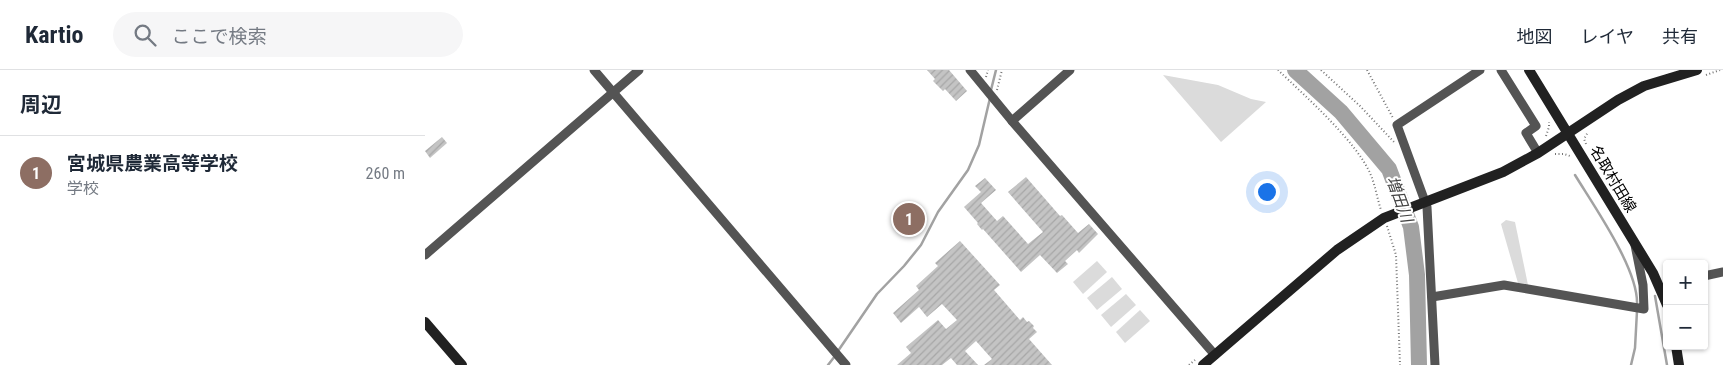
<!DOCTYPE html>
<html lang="ja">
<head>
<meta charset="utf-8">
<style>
  :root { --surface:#fff; --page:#f6f6f7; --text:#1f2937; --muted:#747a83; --line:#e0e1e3; --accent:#2563eb }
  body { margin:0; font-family:"Roboto Condensed","Noto Sans JP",sans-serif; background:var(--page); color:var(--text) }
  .controls { position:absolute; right:15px; bottom:15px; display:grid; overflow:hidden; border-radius:5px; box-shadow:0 1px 4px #0004 }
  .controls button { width:45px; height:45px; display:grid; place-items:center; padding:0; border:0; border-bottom:1px solid var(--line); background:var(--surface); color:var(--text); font:25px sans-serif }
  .you { position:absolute; left:841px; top:121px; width:18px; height:18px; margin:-12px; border:4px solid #fff; border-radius:50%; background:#1a73e8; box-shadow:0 0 0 8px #1a73e833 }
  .badge { display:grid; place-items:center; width:32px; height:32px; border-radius:50%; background:var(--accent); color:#fff; font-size:16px; font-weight:700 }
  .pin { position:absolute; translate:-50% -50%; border:2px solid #fff; box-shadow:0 1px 5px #0006 }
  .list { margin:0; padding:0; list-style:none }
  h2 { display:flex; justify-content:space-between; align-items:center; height:65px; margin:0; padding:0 20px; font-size:21px }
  h2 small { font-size:16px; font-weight:400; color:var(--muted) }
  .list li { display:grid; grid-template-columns:32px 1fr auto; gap:15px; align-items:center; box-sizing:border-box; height:75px; padding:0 20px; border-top:1px solid var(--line) }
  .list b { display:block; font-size:19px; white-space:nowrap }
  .list p { margin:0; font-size:16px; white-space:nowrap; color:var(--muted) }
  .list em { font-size:16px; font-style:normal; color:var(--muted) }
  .icon { flex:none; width:28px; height:28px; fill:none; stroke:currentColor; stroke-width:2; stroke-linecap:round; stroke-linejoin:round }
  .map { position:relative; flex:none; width:1298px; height:295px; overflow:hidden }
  header { display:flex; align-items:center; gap:30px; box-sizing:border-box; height:70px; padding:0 25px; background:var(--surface); border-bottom:1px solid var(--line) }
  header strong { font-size:24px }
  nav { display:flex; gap:28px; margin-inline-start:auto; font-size:18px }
  .search { width:350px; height:45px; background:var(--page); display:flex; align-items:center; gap:12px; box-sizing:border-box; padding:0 18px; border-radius:28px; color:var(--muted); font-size:19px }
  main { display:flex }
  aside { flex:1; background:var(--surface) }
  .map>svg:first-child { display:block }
  .grass { fill:#dbdbdb }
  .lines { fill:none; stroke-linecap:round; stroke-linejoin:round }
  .stream { stroke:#a2a2a2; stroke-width:2.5 }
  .river { stroke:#a2a2a2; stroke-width:16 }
  .building { fill:url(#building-hatch) }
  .path { stroke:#767676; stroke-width:2; stroke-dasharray:1 2.5; stroke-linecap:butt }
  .street { stroke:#545454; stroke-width:9 }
  .secondary { stroke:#212121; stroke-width:10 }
  .labels { text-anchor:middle; stroke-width:4; stroke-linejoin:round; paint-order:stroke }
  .street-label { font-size:15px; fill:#000; stroke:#fff }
  .water-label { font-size:16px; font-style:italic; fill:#434343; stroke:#fff }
</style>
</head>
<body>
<header>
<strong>Kartio</strong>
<div class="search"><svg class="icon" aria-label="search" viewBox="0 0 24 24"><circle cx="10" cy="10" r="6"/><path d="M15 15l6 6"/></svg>ここで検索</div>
<nav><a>地図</a><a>レイヤ</a><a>共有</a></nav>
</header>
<main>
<aside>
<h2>周辺<small></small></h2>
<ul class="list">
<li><span class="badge" style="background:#8d6e63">1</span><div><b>宮城県農業高等学校</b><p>学校</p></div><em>260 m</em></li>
</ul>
</aside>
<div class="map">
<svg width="1298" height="295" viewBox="0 0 1298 295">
  <defs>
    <pattern id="building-hatch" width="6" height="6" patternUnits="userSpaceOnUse" patternTransform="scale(1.25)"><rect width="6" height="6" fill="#c4c4c4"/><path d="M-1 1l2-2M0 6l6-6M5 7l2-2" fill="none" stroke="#a7a7a7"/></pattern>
  </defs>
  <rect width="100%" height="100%" fill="#fff"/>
  <g class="grass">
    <path d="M738,5L793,15L826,29L841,32L796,72Z"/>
    <path d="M1081,150L1090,152L1103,215L1093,213L1076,154Z"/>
    <path d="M672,191L682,202L658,224L648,212Z"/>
    <path d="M687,207L697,219L672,240L662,228Z"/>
    <path d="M701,224L711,235L686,257L676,245Z"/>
    <path d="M715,240L725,251L700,273L691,262Z"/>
  </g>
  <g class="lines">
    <g class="stream">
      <path d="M566,20L571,0"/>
      <path d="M1150,105C1169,136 1214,200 1212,235"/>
      <path d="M1230,226L1242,295"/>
      <path d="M413,281L452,224L479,196L496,175L513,142L543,100L554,75L565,28"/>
      <path d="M403,295L410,286"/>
      <path d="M1206,295L1210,278L1212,241"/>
    </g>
    <path class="river" d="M870,0L916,42L964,99L986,157L992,205L994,295"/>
  </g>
  <g class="building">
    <path d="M502,0H524L542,21L531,31L520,19L518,21L508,11L510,9Z"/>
    <path d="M17,67L22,73L5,88L0,81Z"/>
    <path d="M601,107L635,146L637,145L653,163L664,154L673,164L654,183L652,180L640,191L643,194L632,203L615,185L596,202L558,159L557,160L552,154L553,153L539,137L556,122L550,116L560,108L571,120L556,133L572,151L578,146L603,174L618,162L583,122Z"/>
    <path d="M535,171L575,215L569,220L595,250L598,247L602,252L604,251L609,256L608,258L612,262L604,269L627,295H559L567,289L551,271L540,281L553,295H532L526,288L517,295H472L486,283L481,277L513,250L521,259L532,250L517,234L502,247L494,237L476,253L468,243L494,220L491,216L513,196L510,193Z"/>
  </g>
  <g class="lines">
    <g class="path">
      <path d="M853,0C880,26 930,70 945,103C950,114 952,128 956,140"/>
      <path d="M896,0L935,36L969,72"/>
      <path d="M942,0L968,48"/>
      <path d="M1281,5L1295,0"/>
      <path d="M561,7L563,0"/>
      <path d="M572,20L577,0"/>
      <path d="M1121,66L1124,57V52"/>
      <path d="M1161,74L1159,69L1163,62"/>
      <path d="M1130,84H1139L1145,86"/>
      <path d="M962,156L971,185L975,295"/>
      <path d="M764,295L770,290"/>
    </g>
    <g class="street">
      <path d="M169,0L421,295"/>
      <path d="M545,0L587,51L790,285"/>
      <path d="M1076,0L1111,56L1101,63L1113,83"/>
      <path d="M587,51L645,0"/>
      <path d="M0,185L214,0"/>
      <path d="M1279,206L1298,202"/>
      <path d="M1007,227L1079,215L1219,239L1218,215L1210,175"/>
      <path d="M1010,295L1002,137L972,55L1055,0"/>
    </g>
    <g class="secondary">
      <path d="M1104,0L1228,203L1242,235"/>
      <path d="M0,252L37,295"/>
      <path d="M1251,276L1254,295"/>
      <path d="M778,295L912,180L959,148L1078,102L1113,83L1193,30L1219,16L1272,0"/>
    </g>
  </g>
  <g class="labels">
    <g class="street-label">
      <text transform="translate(1188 109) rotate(59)" y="5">名取村田線</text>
    </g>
    <g class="water-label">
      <text transform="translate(975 129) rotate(70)" y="6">増田川</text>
    </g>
  </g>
</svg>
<div class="controls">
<button>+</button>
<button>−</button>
</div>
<div class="you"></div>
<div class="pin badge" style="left:484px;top:149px;background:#8d6e63">1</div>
</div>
</main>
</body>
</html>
